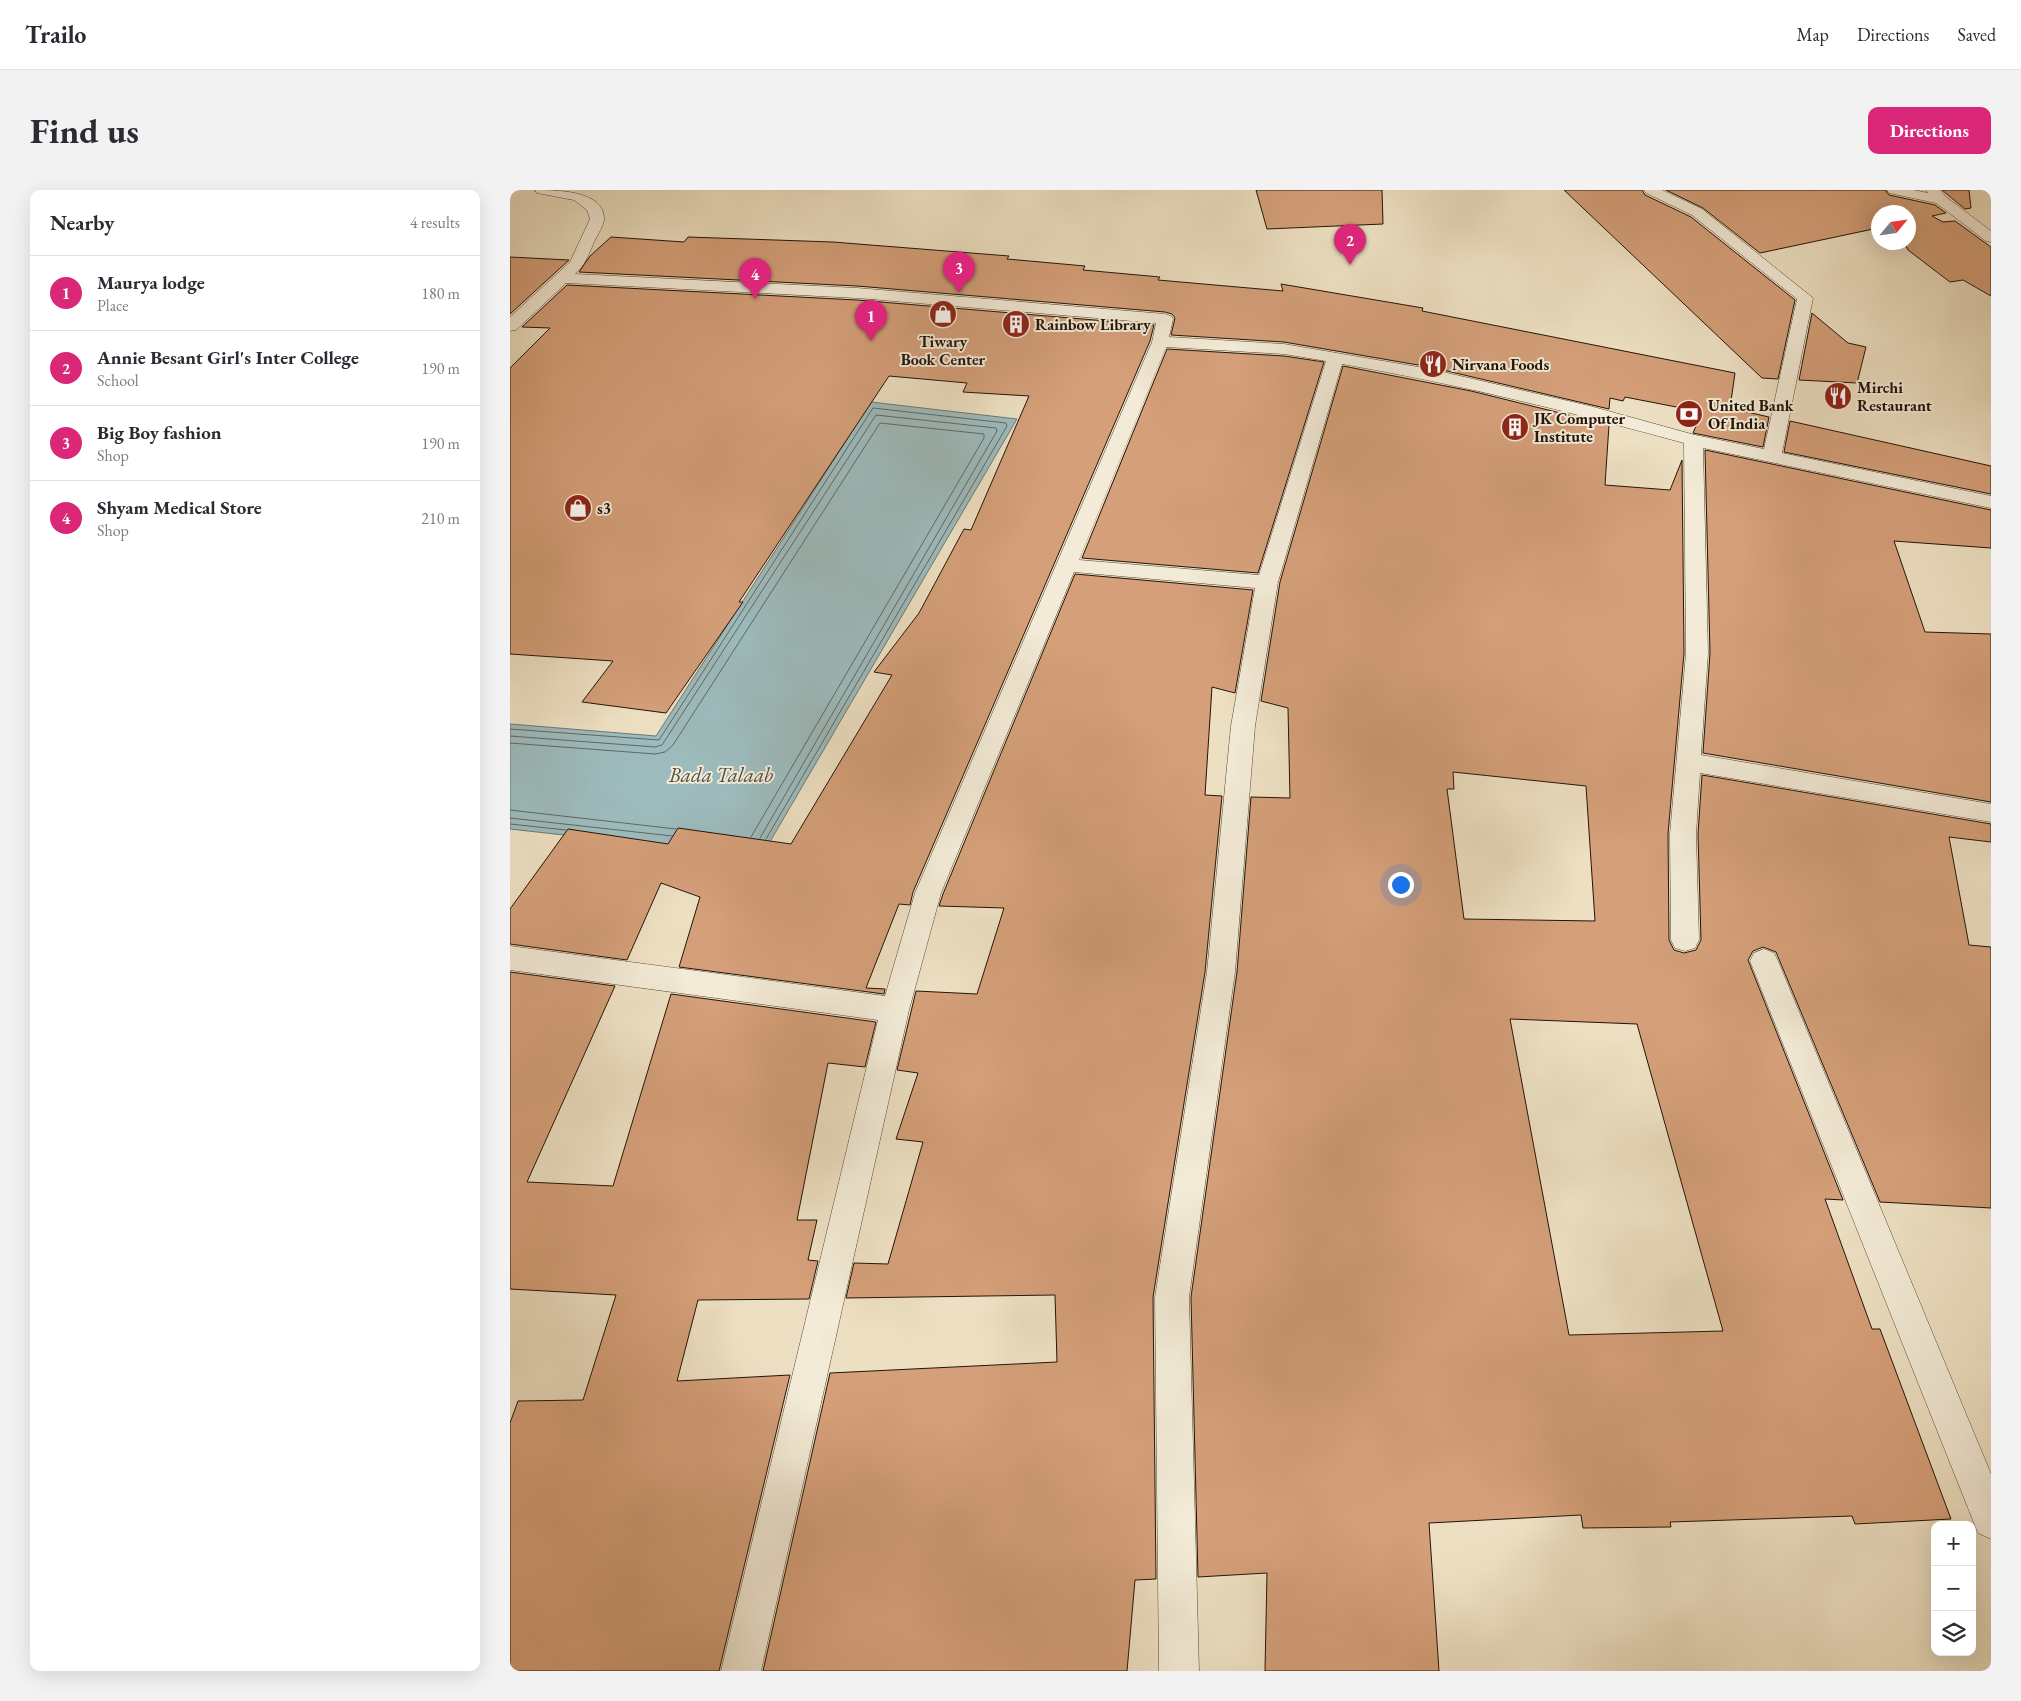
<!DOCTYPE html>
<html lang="en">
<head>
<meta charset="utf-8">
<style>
  :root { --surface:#fff; --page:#f2f2f3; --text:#2b2b33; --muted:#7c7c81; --line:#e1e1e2; --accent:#db2777 }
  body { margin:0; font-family:"EB Garamond",serif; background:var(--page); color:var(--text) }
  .controls { position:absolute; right:15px; bottom:15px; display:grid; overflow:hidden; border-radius:10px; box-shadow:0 5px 20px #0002 }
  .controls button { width:45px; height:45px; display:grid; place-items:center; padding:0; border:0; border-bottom:1px solid var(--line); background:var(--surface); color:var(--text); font:25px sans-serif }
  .compass { position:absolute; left:1361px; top:15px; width:45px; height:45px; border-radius:50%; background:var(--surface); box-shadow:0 5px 20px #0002; rotate:61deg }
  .you { position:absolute; left:890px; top:694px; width:18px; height:18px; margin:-12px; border:4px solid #fff; border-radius:50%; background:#1a73e8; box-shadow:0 0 0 8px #1a73e833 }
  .badge { display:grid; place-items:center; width:32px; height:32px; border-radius:50%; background:var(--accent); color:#fff; font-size:16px; font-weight:700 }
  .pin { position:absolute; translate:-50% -41px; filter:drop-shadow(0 1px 2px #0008) }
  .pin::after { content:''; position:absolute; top:26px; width:18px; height:15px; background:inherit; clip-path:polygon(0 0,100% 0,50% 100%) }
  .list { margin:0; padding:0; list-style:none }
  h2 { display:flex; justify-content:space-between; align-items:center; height:65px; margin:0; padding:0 20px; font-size:21px }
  h2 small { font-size:16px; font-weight:400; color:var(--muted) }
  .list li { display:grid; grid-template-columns:32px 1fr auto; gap:15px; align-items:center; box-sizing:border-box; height:75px; padding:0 20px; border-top:1px solid var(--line) }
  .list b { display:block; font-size:19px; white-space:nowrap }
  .list p { margin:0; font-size:16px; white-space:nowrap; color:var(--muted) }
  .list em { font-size:16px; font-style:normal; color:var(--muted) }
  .icon { flex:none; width:28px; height:28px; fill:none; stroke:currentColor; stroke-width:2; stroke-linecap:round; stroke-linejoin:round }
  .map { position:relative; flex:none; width:1481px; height:1481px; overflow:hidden; border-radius:10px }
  header { display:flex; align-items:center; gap:30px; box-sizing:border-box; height:70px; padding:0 25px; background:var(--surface); border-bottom:1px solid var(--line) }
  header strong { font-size:24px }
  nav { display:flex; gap:28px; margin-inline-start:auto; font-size:18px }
  .intro { display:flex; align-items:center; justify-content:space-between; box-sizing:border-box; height:120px; padding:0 30px }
  h1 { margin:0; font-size:35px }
  .button { padding:12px 22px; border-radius:10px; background:var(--accent); color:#fff; font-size:18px; font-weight:700 }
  main { display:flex; gap:30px; padding:0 30px }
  aside { flex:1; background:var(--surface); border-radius:10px; box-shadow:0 5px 20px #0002 }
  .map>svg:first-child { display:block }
  .water { fill:#9dbbbd; stroke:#6c7875 }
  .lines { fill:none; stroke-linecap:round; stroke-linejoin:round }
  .shore { stroke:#606763; stroke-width:1 }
  .building { fill:#d49f79; stroke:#231309; fill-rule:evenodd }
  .minor-casing { stroke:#564637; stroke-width:1 }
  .minor { fill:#f3ebd7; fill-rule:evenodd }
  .labels { text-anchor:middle; stroke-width:4; stroke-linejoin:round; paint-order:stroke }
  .far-poi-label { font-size:16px; font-weight:bold; fill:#231309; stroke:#f3ebd7; text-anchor:start }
  .water-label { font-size:21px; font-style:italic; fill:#4e4e48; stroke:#f3ebd7 }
</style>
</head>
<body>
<header>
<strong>Trailo</strong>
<nav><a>Map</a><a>Directions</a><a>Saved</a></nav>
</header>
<div class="intro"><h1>Find us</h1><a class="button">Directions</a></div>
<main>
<aside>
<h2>Nearby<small>4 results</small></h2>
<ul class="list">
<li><span class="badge">1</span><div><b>Maurya lodge</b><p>Place</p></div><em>180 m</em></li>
<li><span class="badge">2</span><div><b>Annie Besant Girl's Inter College</b><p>School</p></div><em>190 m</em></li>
<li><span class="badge">3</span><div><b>Big Boy fashion</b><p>Shop</p></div><em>190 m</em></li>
<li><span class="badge">4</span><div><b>Shyam Medical Store</b><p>Shop</p></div><em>210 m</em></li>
</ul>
</aside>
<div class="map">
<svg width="1481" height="1481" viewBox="0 0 1481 1481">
  <rect width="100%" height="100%" fill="#ede0c2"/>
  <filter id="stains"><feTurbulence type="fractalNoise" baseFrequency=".004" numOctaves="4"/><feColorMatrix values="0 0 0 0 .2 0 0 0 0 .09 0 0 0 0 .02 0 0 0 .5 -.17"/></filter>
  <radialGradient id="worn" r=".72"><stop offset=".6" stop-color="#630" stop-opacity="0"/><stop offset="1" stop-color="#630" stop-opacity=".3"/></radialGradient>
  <path class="water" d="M361,212L507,229L251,667L0,639V534L146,546Z"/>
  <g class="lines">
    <g class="shore">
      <path d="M0,539L149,550L363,218L496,233L497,236L256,649"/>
      <path d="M0,546L145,557L152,555L366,225L486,238L487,241L250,648"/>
      <path d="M0,553L145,564L155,562L163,555L370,233L474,244V248L241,647"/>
      <path d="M0,620L166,639"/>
      <path d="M0,628L162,646"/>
      <path d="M0,634L56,640"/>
    </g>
  </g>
  <g class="building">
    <path d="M746,0H872L873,34L757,39Z"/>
    <path d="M1054,0H1132L1135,5L1181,27L1285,110L1268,189L1252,188Z"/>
    <path d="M1156,0H1375L1379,5L1425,15L1436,23L1422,26L1433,32L1445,31L1481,57V106L1453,90L1440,92L1398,60L1394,52H1398V22H1368V38L1250,63L1193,18Z"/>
    <path d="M1432,0H1459L1461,18L1455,19Z"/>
    <path d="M101,47L174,52L178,47L323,52L499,66L497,69L575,76L573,80L650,87L648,90L773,101L771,94L913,118L912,121L1225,183L1220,218L1259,227L1253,257L1183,243L1192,222L1115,207L1113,211L1100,208L1099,219L920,177L774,152L661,145L665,128L662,124L655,122L347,96L69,82L80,66Z"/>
    <path d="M0,67L59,70L0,124Z"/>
    <path d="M57,95L347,110L644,135L640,151L403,702L400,715L389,714L356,798L375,799L374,804L169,777L190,707L151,693L117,770L0,754V719L58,639L158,654L168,638L281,654L382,485L364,482L409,423L454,339L461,340L519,206L453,202L457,193L379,186L229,412H233L156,523L72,512L103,471L0,464V178L40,138L12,137Z"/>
    <path d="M1302,123L1338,153L1356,157L1347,193L1289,190Z"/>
    <path d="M657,159L774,166L814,172L748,383L572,368Z"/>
    <path d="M833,176L961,201L1099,235L1095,295L1160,300L1172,270L1174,463L1158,644L1159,750L1164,760L1174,763L1186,760L1191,750L1188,644L1192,585L1481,634V652L1439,647L1459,755L1481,757V1018L1370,1012L1266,762L1253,757L1243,761L1238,770L1333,1010L1315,1009L1362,1139H1370L1441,1329L1345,1334L1342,1326L1160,1332L1161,1337L1073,1338L1071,1325L919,1333L929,1481H755L757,1383L688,1387L681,1107L727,782L741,607L780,608L778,518L751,511L770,392ZM943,582L1076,596L1085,731L954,729L937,599H944ZM1000,829L1127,834L1213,1141L1059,1145Z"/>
    <path d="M1280,231L1481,276V304L1274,262Z"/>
    <path d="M1195,260L1481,320V358L1384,351L1415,442L1481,444V612L1193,563L1200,463Z"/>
    <path d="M565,384L743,400L725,503L702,497L695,605L712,606L695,782L643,1107L646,1389L625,1390L617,1481H253L320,1183L547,1172L545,1105L336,1108L344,1073L378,1074L413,952L386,949L408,883L387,880L406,801L467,804L494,718L429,716L433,704Z"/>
    <path d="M0,782L105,796L17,992L103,996L161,804L366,832L355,877L318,873L287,1030H307L298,1070L308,1071L299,1109L188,1110L167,1191L280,1185L209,1481H0V1233L8,1211L73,1210L106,1105L0,1099Z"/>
  </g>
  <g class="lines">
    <g class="minor-casing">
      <g id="minor">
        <path d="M25,0C44,0 95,0 94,29C94,35 88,44 85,50C79,63 76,74 65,84L347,98L655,124L661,126L663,129L659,147L774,154L920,179L1080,216L1185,245L1254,259L1287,109L1182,25L1136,3L1134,0H1152L1192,19L1303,108L1272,263L1481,306V318L1193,258L1198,463L1191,565L1481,614V632L1190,583L1186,644L1189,750L1185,758L1175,761L1165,758L1161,750L1160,644L1176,463L1174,253C1061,222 948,194 832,174L768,392L745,536L725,782L679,1107L689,1481H649L645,1107L697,782L721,536L745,398L564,382L431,703L399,820L251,1481H211L368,830L0,780V756L375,806L405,703L642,152L646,133L347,108L56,93L6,140L0,141V127L60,72L80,29L77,20L64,10L27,3ZM656,157L774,164L816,171L749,385L569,370Z"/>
        <path d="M1377,0H1404L1418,3L1416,0H1430L1436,7L1481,41V52L1476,51L1426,13L1379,3Z"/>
        <path d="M1254,759L1264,763L1268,771L1481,1284V1349L1468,1343L1240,771L1244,763Z"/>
      </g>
    </g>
    <use href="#minor" class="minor"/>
  </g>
  <defs>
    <g id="shop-disc" transform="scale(1.4375)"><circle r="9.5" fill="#8f2418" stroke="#f3ebd7"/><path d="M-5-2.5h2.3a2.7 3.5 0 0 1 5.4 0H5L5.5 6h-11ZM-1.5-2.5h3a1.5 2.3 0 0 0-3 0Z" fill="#fff"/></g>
    <g id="building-disc" transform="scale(1.4375)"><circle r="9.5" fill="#8f2418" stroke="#f3ebd7"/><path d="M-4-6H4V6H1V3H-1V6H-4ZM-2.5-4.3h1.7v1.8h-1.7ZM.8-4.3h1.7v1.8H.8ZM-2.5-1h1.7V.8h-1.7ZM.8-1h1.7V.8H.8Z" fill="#fff"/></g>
    <g id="restaurant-disc" transform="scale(1.4375)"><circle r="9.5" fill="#8f2418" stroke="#f3ebd7"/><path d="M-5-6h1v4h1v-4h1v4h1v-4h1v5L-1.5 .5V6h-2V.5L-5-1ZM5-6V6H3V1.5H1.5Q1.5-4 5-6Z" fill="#fff"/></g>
    <g id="bank-disc" transform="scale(1.4375)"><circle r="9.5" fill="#8f2418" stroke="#f3ebd7"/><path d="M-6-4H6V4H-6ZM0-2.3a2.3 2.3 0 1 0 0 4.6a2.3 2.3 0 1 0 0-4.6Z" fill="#fff"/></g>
  </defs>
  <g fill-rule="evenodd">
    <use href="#shop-disc" x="433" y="124"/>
    <use href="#building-disc" x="506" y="134"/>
    <use href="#restaurant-disc" x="923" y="174"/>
    <use href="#restaurant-disc" x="1328" y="206"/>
    <use href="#bank-disc" x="1179" y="224"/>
    <use href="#building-disc" x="1005" y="237"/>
    <use href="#shop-disc" x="68" y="318"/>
  </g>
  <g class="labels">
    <g class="far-poi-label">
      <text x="525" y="140">Rainbow Library</text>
      <text x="433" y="157" text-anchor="middle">Tiwary<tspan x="433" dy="18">Book Center</tspan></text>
      <text x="942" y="180">Nirvana Foods</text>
      <text x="1347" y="203">Mirchi<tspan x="1347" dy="18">Restaurant</tspan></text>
      <text x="1198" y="221">United Bank<tspan x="1198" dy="18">Of India</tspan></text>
      <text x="1024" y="234">JK Computer<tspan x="1024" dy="18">Institute</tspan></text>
      <text x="87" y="324">s3</text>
    </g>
    <g class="water-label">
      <text x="211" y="592">Bada Talaab</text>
    </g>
  </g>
  <rect width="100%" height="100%" filter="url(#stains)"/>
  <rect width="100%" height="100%" fill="url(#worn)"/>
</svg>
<div class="controls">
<button>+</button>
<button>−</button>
<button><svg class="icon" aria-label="layers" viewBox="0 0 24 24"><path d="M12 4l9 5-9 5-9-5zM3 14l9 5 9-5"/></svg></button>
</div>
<svg class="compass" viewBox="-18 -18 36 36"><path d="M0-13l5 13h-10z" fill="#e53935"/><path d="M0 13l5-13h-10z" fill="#7c7c81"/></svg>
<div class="you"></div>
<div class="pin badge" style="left:361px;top:151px">1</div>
<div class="pin badge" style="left:840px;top:75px">2</div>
<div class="pin badge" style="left:449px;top:103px">3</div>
<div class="pin badge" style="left:245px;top:109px">4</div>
</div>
</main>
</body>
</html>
